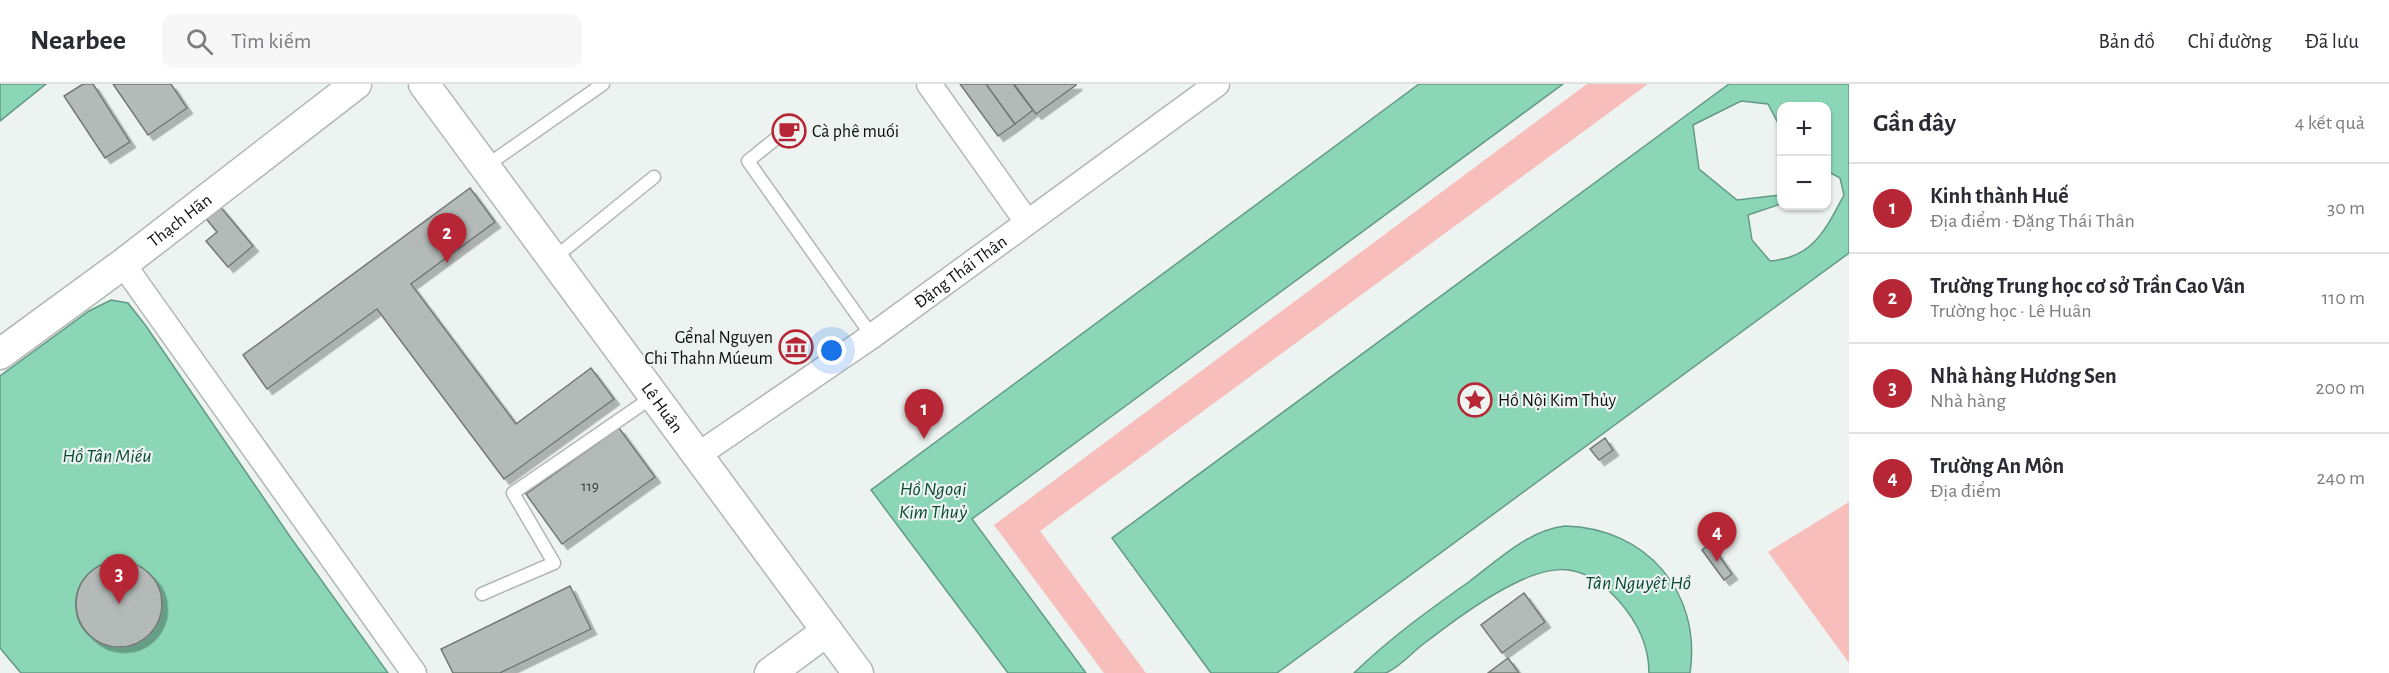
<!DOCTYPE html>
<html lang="vi">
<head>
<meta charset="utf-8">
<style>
  :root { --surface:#fff; --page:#f7f7f7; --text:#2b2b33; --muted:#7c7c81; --line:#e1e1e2; --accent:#b72634 }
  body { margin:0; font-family:"Alegreya Sans",sans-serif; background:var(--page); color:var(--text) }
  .controls { position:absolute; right:18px; top:18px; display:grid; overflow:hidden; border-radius:12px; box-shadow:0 2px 4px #0004 }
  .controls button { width:54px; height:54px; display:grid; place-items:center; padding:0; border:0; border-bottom:2px solid var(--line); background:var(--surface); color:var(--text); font:30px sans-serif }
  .you { position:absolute; left:832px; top:267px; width:21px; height:21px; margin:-15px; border:4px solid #fff; border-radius:50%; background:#1a73e8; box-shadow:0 0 0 9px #1a73e833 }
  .badge { display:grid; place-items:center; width:39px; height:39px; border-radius:50%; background:var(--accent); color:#fff; font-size:20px; font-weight:700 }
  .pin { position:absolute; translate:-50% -50px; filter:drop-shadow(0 2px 3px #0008) }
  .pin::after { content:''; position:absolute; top:32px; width:21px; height:18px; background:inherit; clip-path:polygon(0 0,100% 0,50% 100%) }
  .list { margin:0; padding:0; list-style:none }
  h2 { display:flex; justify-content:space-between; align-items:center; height:78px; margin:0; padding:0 24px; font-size:26px }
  h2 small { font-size:20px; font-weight:400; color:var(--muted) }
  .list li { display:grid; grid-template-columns:39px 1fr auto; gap:18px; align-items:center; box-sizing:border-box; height:90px; padding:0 24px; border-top:2px solid var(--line) }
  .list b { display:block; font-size:22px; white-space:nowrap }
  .list p { margin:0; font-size:20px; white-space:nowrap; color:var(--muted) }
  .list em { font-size:20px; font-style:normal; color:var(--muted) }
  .icon { flex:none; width:33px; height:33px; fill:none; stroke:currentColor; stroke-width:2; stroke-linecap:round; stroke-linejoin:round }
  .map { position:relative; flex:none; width:1849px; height:589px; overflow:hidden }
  header { display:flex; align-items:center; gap:36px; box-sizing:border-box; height:84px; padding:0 30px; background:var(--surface); border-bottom:2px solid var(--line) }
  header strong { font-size:28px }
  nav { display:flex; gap:33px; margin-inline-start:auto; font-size:21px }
  .search { width:420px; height:54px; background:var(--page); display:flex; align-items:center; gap:15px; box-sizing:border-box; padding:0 21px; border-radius:12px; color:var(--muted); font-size:22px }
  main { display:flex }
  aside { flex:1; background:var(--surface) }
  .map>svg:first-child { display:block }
  .green { fill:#f7bebb }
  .water { fill:#8ad6b6; stroke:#649a84; stroke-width:1.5; fill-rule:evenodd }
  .building { fill:#b3bab7; stroke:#727976; stroke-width:1.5; filter:url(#shadow) }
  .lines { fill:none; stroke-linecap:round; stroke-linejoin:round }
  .service-casing { stroke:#b0b7b4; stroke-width:15 }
  .minor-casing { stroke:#b0b7b4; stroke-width:27 }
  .tertiary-casing { stroke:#b0b7b4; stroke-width:33 }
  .service { stroke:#fff; stroke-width:12 }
  .minor { stroke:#fff; stroke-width:24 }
  .tertiary { stroke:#fff; stroke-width:30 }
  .labels { text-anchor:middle; stroke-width:4.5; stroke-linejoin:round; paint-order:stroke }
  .number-label { font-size:15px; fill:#363a38 }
  .poi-label { font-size:18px; fill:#0d0f0e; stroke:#ecf3f0; text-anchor:start }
  .street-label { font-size:18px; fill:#0d0f0e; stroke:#ecf3f0 }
  .water-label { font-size:20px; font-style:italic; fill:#0a4935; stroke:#ecf3f0 }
</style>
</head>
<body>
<header>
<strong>Nearbee</strong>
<div class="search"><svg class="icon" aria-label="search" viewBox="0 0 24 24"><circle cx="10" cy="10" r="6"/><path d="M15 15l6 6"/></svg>Tìm kiếm</div>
<nav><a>Bản đồ</a><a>Chỉ đường</a><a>Đã lưu</a></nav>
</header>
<main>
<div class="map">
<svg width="1849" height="589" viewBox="0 0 1849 589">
  <defs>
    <filter id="shadow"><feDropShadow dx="5.5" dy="5.5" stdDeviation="0" flood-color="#0004"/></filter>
  </defs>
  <rect width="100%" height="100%" fill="#ecf3f0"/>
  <g class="green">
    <path d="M1587,0H1648L1040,447L1146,589H1104L994,441Z"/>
    <path d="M1849,418V579L1768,468Z"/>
  </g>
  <g class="water">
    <path d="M0,0H46L0,37Z"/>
    <path d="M1419,0H1563L972,435L1086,589H1008L871,406Z"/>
    <path d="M1729,0H1849V169L1277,589H1211L1112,454ZM1741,17L1768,20L1780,43L1781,52L1782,22H1826L1827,91L1829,88L1840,94L1844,111C1826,145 1813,174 1770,177L1752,156L1748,131L1781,120V111L1737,116L1699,85L1693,41Z"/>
    <path d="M111,216L128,219L146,242L291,454L388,589H21L0,564V292L89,227ZM124,476C152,485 171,510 157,539C151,551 139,560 125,562C63,567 56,480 124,476Z"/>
    <path d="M1565,442C1646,444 1702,508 1690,589H1649C1649,560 1637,537 1618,516C1578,472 1546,482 1500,507C1472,523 1447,542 1422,561C1413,568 1395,587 1385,589C1376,589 1363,589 1354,589C1390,554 1429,526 1470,497C1499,475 1529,446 1565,442Z"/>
  </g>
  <g class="building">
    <path d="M83,0H93L130,58L105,74L64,12Z"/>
    <path d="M113,0H171L187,24L148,51Z"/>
    <path d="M960,0H986L1015,40L998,52Z"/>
    <path d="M986,0H1013L1033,26L1015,40Z"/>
    <path d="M1014,0H1076V1L1036,30Z"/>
    <path d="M470,104L495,138L411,200L516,340L591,284L614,315L504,395L377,225L267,305L243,271Z"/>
    <path d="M218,120L253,162L228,183L206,157L217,148L204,132Z"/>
    <path d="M619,344L655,393L562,460L526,410Z"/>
    <path d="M1605,354L1613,366L1599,376L1590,365Z"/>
    <path d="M1710,459L1732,490L1724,496L1702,466Z"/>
    <circle cx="119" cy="520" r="43"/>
    <path d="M570,502L591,545L500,589H453L441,565Z"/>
    <path d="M1524,509L1545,538L1502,569L1481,541Z"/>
    <path d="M1508,574L1519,589H1488Z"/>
  </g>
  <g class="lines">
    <g class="service-casing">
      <g id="service">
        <path d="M778,53L748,77L872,252"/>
        <path d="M486,82L603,0"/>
        <path d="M553,175L654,93"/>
        <path d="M482,510L554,479L513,409L654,312"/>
      </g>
    </g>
    <g class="minor-casing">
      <g id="minor">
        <path d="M929,0L1027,138"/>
        <path d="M123,180L414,589"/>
        <path id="s1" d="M698,371L872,252L1217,0"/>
      </g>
    </g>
    <g class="tertiary-casing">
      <g id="tertiary">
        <path id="s2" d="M424,0L858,589"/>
        <path id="s3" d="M0,270L123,180L356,0"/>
        <path d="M770,589L827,547"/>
      </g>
    </g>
    <use href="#service" class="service"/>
    <use href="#minor" class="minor"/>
    <use href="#tertiary" class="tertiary"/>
  </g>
  <defs>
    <g id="cafe-ring" transform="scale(1.725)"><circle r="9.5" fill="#ecf3f0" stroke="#b72634" stroke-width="1.5"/><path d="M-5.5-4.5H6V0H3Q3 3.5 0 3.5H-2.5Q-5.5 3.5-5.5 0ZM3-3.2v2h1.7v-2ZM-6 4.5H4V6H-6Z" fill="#b72634"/></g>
    <g id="museum-ring" transform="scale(1.725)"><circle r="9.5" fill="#ecf3f0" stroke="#b72634" stroke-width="1.5"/><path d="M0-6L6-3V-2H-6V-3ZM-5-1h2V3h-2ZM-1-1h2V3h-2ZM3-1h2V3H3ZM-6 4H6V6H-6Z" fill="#b72634"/></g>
    <g id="sight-ring" transform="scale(1.725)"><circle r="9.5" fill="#ecf3f0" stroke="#b72634" stroke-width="1.5"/><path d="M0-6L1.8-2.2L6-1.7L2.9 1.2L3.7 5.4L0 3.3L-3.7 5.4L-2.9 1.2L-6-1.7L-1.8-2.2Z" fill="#b72634"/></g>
  </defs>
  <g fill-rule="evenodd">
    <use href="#cafe-ring" x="789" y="47"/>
    <use href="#museum-ring" x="796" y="263"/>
    <use href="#sight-ring" x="1475" y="316"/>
  </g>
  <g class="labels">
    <g class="number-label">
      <text x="590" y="407">119</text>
    </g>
    <g class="poi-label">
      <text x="812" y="53">Cà phê muối</text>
      <text x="773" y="259" text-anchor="end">Gểnal Nguyen<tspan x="773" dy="21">Chi Thahn Múeum</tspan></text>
      <text x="1498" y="322">Hồ Nội Kim Thủy</text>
    </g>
    <g class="street-label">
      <text dy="6" stroke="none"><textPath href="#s3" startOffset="224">Thạch Hãn</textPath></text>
      <text dy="6" stroke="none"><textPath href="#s1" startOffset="320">Đặng Thái Thân</textPath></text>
      <text dy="6" stroke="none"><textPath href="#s2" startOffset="402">Lê Huân</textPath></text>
    </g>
    <g class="water-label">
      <text x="107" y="378">Hồ Tân Miếu</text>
      <text x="933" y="411">Hồ Ngoại<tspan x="933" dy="23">Kim Thuỷ</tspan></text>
      <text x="1638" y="505">Tân Nguyệt Hồ</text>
    </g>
  </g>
</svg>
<div class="controls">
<button>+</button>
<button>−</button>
</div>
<div class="you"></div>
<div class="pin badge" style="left:924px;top:355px">1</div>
<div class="pin badge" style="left:447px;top:179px">2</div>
<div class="pin badge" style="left:119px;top:520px">3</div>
<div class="pin badge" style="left:1717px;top:478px">4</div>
</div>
<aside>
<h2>Gần đây<small>4 kết quả</small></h2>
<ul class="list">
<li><span class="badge">1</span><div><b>Kinh thành Huế</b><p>Địa điểm · Đặng Thái Thân</p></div><em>30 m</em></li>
<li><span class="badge">2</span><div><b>Trường Trung học cơ sở Trần Cao Vân</b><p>Trường học · Lê Huân</p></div><em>110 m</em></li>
<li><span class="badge">3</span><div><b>Nhà hàng Hương Sen</b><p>Nhà hàng</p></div><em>200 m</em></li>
<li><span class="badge">4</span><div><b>Trường An Môn</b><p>Địa điểm</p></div><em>240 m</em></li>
</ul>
</aside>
</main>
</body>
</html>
